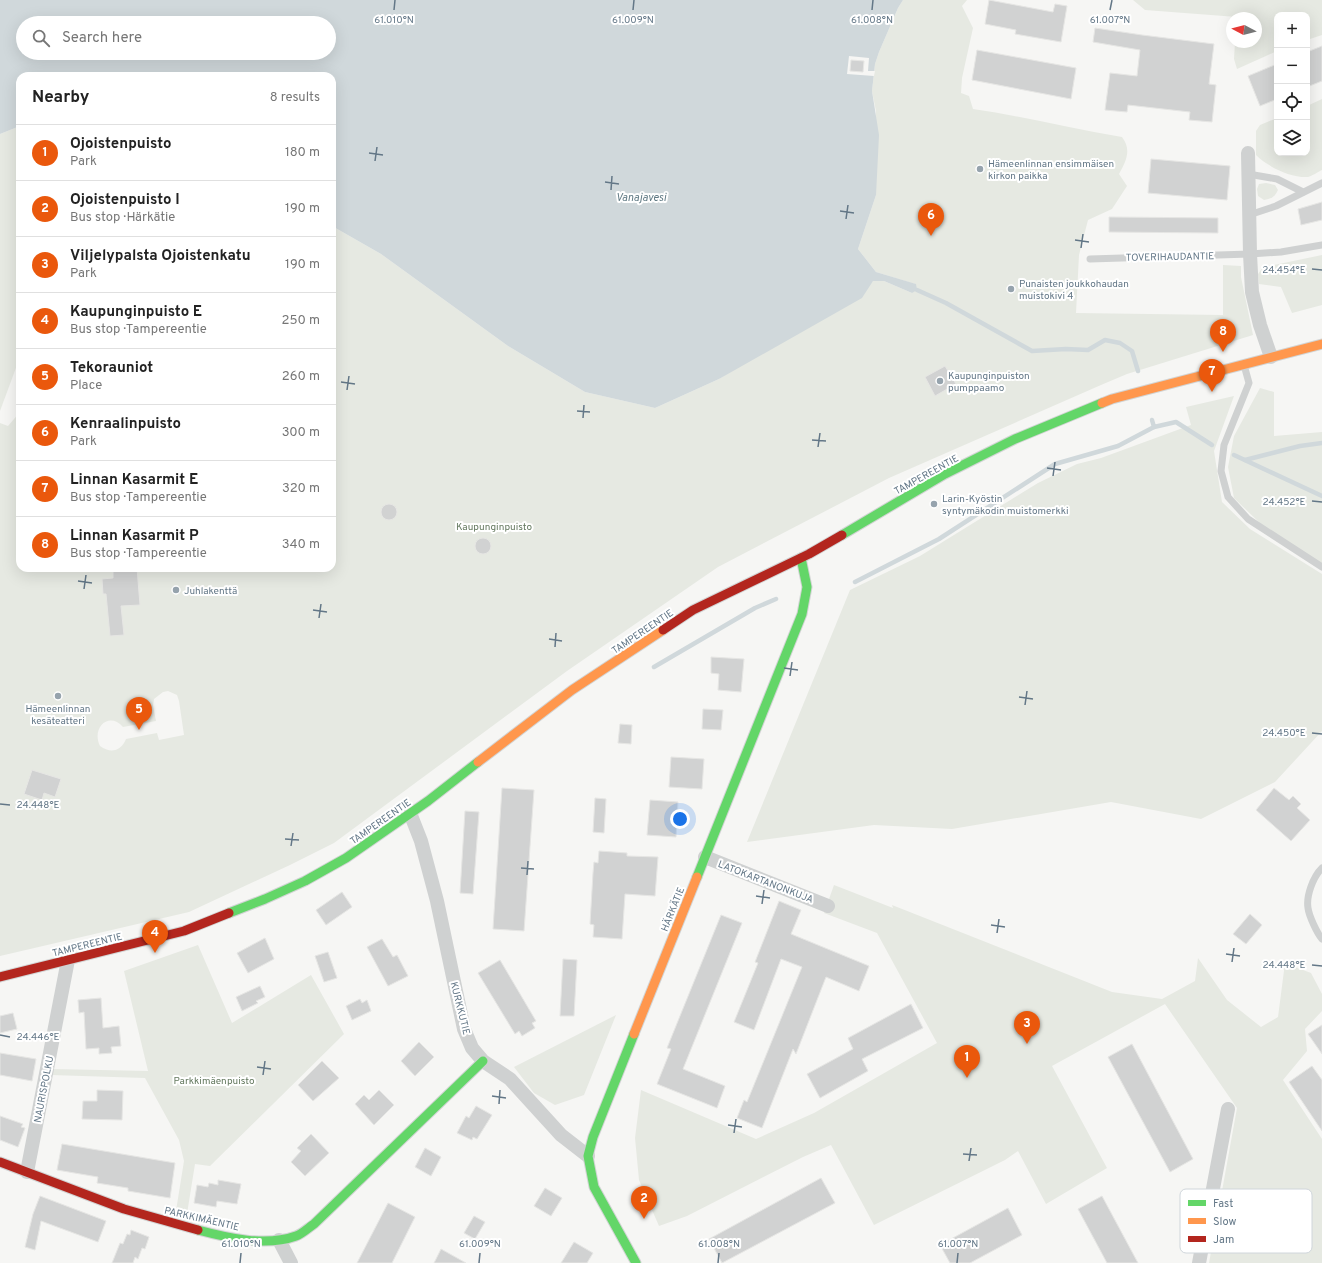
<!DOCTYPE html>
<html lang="en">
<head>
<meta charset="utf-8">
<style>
  :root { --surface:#fff; --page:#f2f2f2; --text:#222; --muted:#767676; --line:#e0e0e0; --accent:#ea580c }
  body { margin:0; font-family:Overpass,sans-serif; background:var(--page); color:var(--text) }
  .controls { position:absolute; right:12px; top:12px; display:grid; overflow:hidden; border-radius:8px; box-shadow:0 4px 16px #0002 }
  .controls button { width:36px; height:36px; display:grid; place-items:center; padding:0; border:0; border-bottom:1px solid var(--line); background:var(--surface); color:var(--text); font:20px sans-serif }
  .compass { position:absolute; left:1226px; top:12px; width:36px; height:36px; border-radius:50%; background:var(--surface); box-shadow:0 4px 16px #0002; rotate:277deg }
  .you { position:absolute; left:680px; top:819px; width:14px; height:14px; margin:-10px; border:3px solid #fff; border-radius:50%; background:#1a73e8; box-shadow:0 0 0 6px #1a73e833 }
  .badge { display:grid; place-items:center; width:26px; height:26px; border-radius:50%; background:var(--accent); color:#fff; font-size:13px; font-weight:700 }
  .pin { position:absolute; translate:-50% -33px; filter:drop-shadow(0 1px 2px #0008) }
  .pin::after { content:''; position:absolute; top:21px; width:14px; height:12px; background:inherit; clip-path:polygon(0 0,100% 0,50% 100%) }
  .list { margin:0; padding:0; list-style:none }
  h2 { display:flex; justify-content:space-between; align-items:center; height:52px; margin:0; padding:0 16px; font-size:17px }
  h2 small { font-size:13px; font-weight:400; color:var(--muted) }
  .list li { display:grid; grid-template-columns:26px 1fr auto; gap:12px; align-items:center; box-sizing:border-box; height:56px; padding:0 16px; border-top:1px solid var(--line) }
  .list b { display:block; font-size:15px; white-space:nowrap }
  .list p { margin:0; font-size:13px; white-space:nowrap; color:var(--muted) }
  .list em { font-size:13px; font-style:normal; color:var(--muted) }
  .icon { flex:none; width:22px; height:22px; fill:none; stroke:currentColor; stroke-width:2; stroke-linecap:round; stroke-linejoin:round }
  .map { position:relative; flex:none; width:1322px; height:1263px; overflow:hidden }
  .search { position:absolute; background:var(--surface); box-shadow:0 4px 16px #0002; left:16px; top:16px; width:320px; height:44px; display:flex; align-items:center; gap:10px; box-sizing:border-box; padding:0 14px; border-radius:22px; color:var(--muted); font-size:15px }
  .panel { position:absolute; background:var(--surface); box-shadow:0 4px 16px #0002; left:16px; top:72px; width:320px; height:500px; border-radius:12px }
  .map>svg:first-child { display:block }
  .green { fill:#e6e9e2; fill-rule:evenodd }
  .water { fill:#d0d8db; fill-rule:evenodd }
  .pier { fill:#f6f6f4 }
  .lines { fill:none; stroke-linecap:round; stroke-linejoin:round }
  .stream { stroke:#d0d8db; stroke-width:4.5 }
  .building { fill:#d1d2d2; stroke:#e6e6e4 }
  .fast-casing { stroke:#d2d4d4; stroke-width:11 }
  .slow-casing { stroke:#d2d4d4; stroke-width:11 }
  .jam-casing { stroke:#d2d4d4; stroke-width:11 }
  .lane { stroke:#cfd1d1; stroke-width:7 }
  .street { stroke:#cfd1d1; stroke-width:14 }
  .fast { stroke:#63d668; stroke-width:9 }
  .slow { stroke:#ff974d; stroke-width:9 }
  .jam { stroke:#b3261e; stroke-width:9 }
  .ticks { fill:none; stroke:#637787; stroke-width:1.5 }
  .poi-dot { fill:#96a3ad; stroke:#fff; stroke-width:1.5 }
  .labels { text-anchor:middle; stroke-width:4; stroke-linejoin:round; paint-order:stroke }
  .poi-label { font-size:10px; fill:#637787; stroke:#fff; text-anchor:start }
  .street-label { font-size:10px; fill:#637787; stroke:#fff }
  .park-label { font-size:10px; fill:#64795f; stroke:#fff }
  .water-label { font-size:11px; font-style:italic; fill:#5f7983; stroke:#fff }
  .key { fill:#fff; stroke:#d0d6db; stroke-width:1 }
  .key-label { font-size:11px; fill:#637787 }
  .ticks-label { font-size:10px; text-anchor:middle; fill:#637787; stroke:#fff; stroke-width:4; stroke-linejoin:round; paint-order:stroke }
</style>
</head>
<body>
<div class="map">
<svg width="1322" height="1263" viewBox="0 0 1322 1263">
  <rect width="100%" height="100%" fill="#f6f6f4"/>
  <g class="green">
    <path d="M903,0H967L962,6L973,28L962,78L961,93L969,96L973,109C1023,116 1072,129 1122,137C1132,150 1126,161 1119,174L1127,186L1112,209L1088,220L1079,255L1076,313L1223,315V265L1241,266V277L1253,335L1127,374L1101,385L889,478L718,567L567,671L334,843L290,865L189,912L0,956V423L8,426L20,412V568H332V226L381,254L508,346L585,392L655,408L719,379L873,281H884L912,293L915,284L876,272L858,249L876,195V111L872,91L875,64L879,52L898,8ZM168,691L177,695L179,701L184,735L159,740L157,733L126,739C121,751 111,754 100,746C91,728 109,711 123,727L156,721L153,706L154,699L163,692Z"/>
    <path d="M1133,0H1322V35L1307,40V15H1277V51L1237,69L1234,59L1235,42H1256V18H1237V17L1145,10Z"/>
    <path d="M1322,99V170C1318,172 1312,176 1308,177C1291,178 1268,167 1256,155V131L1260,125L1277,118V153H1307V106Z"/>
    <path d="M20,126V357L0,411V134Z"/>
    <path d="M1266,183L1275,185L1278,190C1275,197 1271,199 1264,200L1258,196L1257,189L1259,184Z"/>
    <path d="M1322,255V305L1292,313L1281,287L1259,284L1258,274L1264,266L1274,265Z"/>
    <path d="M1260,388L1274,392V436L1322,432V564L1267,530L1234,498L1228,467L1234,436Z"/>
    <path d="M1234,396L1214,451L1222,502L1250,529L1322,574V731L1275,782L1201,819L1111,802L952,829L874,825L747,842L850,590L920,556L1038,483L1077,464L1101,458L1191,425L1186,407Z"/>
    <path d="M834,885L893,908L892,905L1112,992L1162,999L1195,981L1198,958L1227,1000L1261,1027L1278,1017L1285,963L1311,973L1322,994V1011L1305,1029L1307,1051L1283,1080L1322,1139V1263H1209L1237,1108L1165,1004L1052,1066L1107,1168L1046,1204L1018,1151L1005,1160L874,1225L831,1145L803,1157L687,1216L659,1226L639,1180L635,1138L641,1090L756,1139L814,1113L937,1043L877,933L824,913Z"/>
    <path d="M198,945L232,1023L311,975L344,1034L210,1166L195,1164L186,1220L175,1217L184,1161L179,1140L145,1078L51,1075L52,1069L148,1071L124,971Z"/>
    <path d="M616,1015L584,1095L555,1105L534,1093L514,1067Z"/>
  </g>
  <path class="water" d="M0,0H903L898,8L879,52L875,64L872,91L879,135L876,195L858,249L876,272L916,284L917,290L912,293L884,281H873L862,298L719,379L655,408L585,392L508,346L381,254L332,226V76H20V126L0,134ZM23,23H329V53H23Z"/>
  <path class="pier" d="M849,56L869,58L868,71H875L874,76L847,74Z"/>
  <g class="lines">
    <g class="stream">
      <path d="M917,290L946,303L1032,351L1066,349L1088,350L1105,340L1120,343L1132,351L1138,371"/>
      <path d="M1152,420L1154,427L1176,422L1212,445"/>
      <path d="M1234,455L1322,496"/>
      <path d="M1245,460L1300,446L1322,443"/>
      <path d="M855,582L939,539L1055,464L1118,446L1154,427"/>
      <path d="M654,667L755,608L776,599"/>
    </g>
  </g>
  <g class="building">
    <path d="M989,0L1053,12L1055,4L1067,6L1061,42L1015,34L1016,30L985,24Z"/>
    <path d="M1095,28L1142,35L1214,44L1209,84L1216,85L1212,122L1189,120L1190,112L1128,105L1127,112L1105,110L1110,73L1137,76L1140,50L1093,42Z"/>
    <path d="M1322,46V81L1307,87V52Z"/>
    <path d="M977,50L1076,68L1071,99L972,80Z"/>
    <path d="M851,60L864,61L863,72L850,71Z"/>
    <path d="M1277,64V99L1260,106L1248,76Z"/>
    <path d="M1151,159L1230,166L1227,200L1148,193Z"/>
    <path d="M1322,202V220L1301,225L1298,209Z"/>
    <path d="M1109,217L1218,218V233L1109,232Z"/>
    <path d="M945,366L956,384L935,396L925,377Z"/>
    <circle cx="389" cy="512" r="8"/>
    <circle cx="483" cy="546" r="8"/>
    <path d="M113,568H137L140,605L121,606L124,635L110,636L106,594H103L102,579L113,578Z"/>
    <path d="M711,657L744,659L741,692L718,690L719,674L711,673Z"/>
    <path d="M703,709L723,710L721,730L702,729Z"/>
    <path d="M620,724L632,725L631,744L618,743Z"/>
    <path d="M671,757L704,759L702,789L669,787Z"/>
    <path d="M32,770L61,779L55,797L44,793L42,800L24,794Z"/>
    <path d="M502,788L534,790L524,931L493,929Z"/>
    <path d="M1274,788L1289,800L1293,796L1301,804L1297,808L1310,820L1291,841L1256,810Z"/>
    <path d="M595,798L606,799L604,833L593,832Z"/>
    <path d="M650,800L678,802L676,837L647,835Z"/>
    <path d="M465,811L479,812L473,894L460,893Z"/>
    <path d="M599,851L627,853V856L658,857L655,896L625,894L622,939L593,937L594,925L590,924L593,873L594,862L598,863Z"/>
    <path d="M342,892L352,907L326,925L316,910Z"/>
    <path d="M779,901L801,910L791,934L869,966L859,991L826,977L796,1054L793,1049L762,1128L737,1118L744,1100L747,1102L802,967L781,959L754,1030L734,1022L758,963L755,962Z"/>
    <path d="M1250,914L1262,925L1246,944L1233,934Z"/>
    <path d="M721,915L742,923L683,1069L725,1086L717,1108L657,1084L671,1049L667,1048Z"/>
    <path d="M265,938L274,959L248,973L237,953Z"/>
    <path d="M382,939L393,957L397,955L408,976L388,986L367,947Z"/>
    <path d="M328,952L337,978L324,982L315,956Z"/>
    <path d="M563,959L577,960L574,1016H560Z"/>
    <path d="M500,960L536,1021L532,1023L535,1028L522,1036L519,1031L515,1034L478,973Z"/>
    <path d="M260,986L265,997L256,1001L258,1003L242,1011L236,997Z"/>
    <path d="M101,998L103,1028L119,1026L121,1046L111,1047L112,1053L99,1054V1048L86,1049L84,1012L79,1013L78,1000Z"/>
    <path d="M360,999L362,1003L367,1000L371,1011L352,1020L346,1006Z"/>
    <path d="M911,1004L923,1028L862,1059L868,1071L820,1098L807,1074L853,1049L848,1038Z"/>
    <path d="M13,1013L17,1029L0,1033V1016Z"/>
    <path d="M1322,1025V1054L1308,1034Z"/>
    <path d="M419,1042L434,1057L415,1076L401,1061Z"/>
    <path d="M1132,1044L1193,1159L1170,1172L1108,1057Z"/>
    <path d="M0,1053L36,1059L32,1081L0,1075Z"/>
    <path d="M322,1061L339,1078L313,1101L298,1085Z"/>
    <path d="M1312,1066L1322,1080V1131L1289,1082Z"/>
    <path d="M97,1090L123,1091L122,1120L82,1119L83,1101H97Z"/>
    <path d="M379,1090L394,1105L374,1125L355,1104L364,1095L369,1100Z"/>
    <path d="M476,1106L492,1115L477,1139L473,1137L472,1140L457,1133L466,1116L469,1118Z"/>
    <path d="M0,1116L23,1124L21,1127L25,1128L18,1147L0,1140Z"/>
    <path d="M311,1134L329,1153L305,1176L291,1162L301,1151L297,1148Z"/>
    <path d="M62,1144L175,1163L170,1198L128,1191V1188L97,1183L98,1177L57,1170Z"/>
    <path d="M425,1148L441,1157L431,1176L415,1167Z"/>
    <path d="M821,1178L835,1203L722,1263L709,1239Z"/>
    <path d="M218,1180L241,1184L237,1204L217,1201L216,1207L194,1203L197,1185L208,1187L209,1183L218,1185Z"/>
    <path d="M545,1188L562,1198L551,1216L534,1206Z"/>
    <path d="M40,1196L106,1221L98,1242L41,1221L35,1250L25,1247L33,1214Z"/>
    <path d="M1102,1196L1138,1263H1107L1078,1209Z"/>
    <path d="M388,1203L415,1217L392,1263H357Z"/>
    <path d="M1008,1208L1022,1235L970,1263H950L940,1245Z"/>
    <path d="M474,1216L485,1222L475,1239L464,1233Z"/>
    <path d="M131,1230L149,1237L145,1249L142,1248L138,1259L135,1257L133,1263H112L120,1243L123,1244L127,1234L130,1235Z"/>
    <path d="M574,1242L593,1253L587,1263H561Z"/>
    <path d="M441,1249L466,1263H434Z"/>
  </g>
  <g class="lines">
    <g class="fast-casing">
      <g id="fast">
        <path d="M842,535L945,474L1015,439L1102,403"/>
        <path d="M697,877L802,614L807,587L801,558"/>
        <path d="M229,913L265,899L305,881L346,858L428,801L478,762"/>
        <path d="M634,1034L593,1137L588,1156L594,1187L636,1263"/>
        <path d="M198,1230C228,1238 266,1247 296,1236C302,1234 308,1228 314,1224L483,1061"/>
      </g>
    </g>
    <g class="slow-casing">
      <g id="slow">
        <path d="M1102,403L1112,399L1322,344"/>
        <path d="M478,762L572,690L663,630"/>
        <path d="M634,1034L697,877"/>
      </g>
    </g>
    <g class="jam-casing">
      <g id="jam">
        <path d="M663,630L693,610L809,554L842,535"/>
        <path d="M0,977L184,931L229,913"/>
        <path d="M0,1162L124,1209L198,1230"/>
      </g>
    </g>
    <g class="lane">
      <path d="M1248,174L1277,179L1303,192"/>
      <path d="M1249,215L1276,206L1322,183"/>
      <path d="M1090,259L1250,254L1281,252L1322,245"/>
      <path d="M1244,365L1249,383L1224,445L1221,471L1228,497L1248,519L1322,567"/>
      <path d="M1322,868C1313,877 1306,896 1308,908C1309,916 1317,933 1322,939"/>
    </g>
    <g class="street">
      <path d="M1248,153L1250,254L1252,292L1260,325L1271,357"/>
      <path d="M410,813L421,841L437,901L464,1029L472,1048L483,1061L510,1079L561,1135L588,1156"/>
      <path d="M705,857L828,906"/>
      <path d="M27,1172L68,960"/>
      <path d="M279,1240L291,1263"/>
      <path d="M1199,1263L1228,1109"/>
    </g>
    <use href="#fast" class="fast"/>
    <use href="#slow" class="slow"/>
    <use href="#jam" class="jam"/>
  </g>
  <path class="ticks" d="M394,10L395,0M633,10L634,0M872,10L873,0M1110,10L1112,0M369,153L383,155M375,161L377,147M605,182L619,184M611,190L612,176M840,211L854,213M846,219L848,205M1075,240L1089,242M1081,248L1083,234M1312,269L1322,270M341,382L355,384M347,390L349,376M577,411L590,412M583,418L584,405M812,440L826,441M818,447L820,433M1047,468L1061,470M1053,476L1055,462M1312,501L1322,502M78,581L92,583M84,589L86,575M313,610L327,612M319,618L321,604M549,639L562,641M555,647L556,633M784,668L798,670M790,676L792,662M1019,697L1033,699M1025,705L1027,691M1312,733L1322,734M0,804L10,805M285,839L299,840M291,846L293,833M521,868L534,869M527,875L528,861M756,896L770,898M762,904L764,890M991,925L1005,927M997,933L999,919M1226,954L1240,956M1232,962L1234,948M1312,965L1322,966M0,1035L10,1037M257,1067L271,1069M263,1075L265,1061M492,1096L506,1098M499,1104L500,1090M728,1125L742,1127M734,1133L736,1119M963,1154L977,1155M969,1161L971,1148M240,1263L241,1253M479,1263L480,1253M718,1263L719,1253M957,1263L958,1253"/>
  <g class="poi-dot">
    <circle cx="980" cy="169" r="4"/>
    <circle cx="1011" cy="289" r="4"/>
    <circle cx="940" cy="381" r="4"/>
    <circle cx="934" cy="504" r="4"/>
    <circle cx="176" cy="590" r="4"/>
    <circle cx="58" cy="696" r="4"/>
  </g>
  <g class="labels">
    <g class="poi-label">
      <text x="988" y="167">Hämeenlinnan ensimmäisen<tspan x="988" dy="12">kirkon paikka</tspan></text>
      <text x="1019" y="287">Punaisten joukkohaudan<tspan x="1019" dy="12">muistokivi 4</tspan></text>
      <text x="948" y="379">Kaupunginpuiston<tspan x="948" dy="12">pumppaamo</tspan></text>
      <text x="942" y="502">Larin-Kyöstin<tspan x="942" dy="12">syntymäkodin muistomerkki</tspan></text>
      <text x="184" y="594">Juhlakenttä</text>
      <text x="58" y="712" text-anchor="middle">Hämeenlinnan<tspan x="58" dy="12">kesäteatteri</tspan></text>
    </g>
    <g class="street-label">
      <text transform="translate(1170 256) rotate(-1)" y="4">TOVERIHAUDANTIE</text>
      <text transform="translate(926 474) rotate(-29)" y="4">TAMPEREENTIE</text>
      <text transform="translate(642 631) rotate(-34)" y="4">TAMPEREENTIE</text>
      <text transform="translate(380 821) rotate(-35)" y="4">TAMPEREENTIE</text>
      <text transform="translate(766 881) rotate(21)" y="4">LATOKARTANONKUJA</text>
      <text transform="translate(672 909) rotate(-68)" y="4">HÄRKÄTIE</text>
      <text transform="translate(87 944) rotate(-14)" y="4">TAMPEREENTIE</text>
      <text transform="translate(461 1008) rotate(76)" y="4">KURKKUTIE</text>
      <text transform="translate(43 1089) rotate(-79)" y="4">NAURISPOLKU</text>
      <text transform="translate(202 1218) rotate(13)" y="4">PARKKIMÄENTIE</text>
    </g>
    <g class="park-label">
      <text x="494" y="530">Kaupunginpuisto</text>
      <text x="214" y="1084">Parkkimäenpuisto</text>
    </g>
    <g class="water-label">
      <text x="641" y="201">Vanajavesi</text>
    </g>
  </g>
  <rect x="1180" y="1189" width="132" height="64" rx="6" class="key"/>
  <rect x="1188" y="1200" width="18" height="6" fill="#63d668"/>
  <rect x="1188" y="1218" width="18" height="6" fill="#ff974d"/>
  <rect x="1188" y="1236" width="18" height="6" fill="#b3261e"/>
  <g class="key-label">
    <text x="1213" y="1207">Fast</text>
    <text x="1213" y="1225">Slow</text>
    <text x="1213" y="1243">Jam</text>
  </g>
  <g class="ticks-label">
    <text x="394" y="23">61.010°N</text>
    <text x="633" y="23">61.009°N</text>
    <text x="872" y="23">61.008°N</text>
    <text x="1110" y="23">61.007°N</text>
    <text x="1284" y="273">24.454°E</text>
    <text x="1284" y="505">24.452°E</text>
    <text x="1284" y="736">24.450°E</text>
    <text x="38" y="808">24.448°E</text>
    <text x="1284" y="968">24.448°E</text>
    <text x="38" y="1040">24.446°E</text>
    <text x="241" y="1247">61.010°N</text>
    <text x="480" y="1247">61.009°N</text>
    <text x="719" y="1247">61.008°N</text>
    <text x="958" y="1247">61.007°N</text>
  </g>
</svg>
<div class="controls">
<button>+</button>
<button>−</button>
<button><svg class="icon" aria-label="locate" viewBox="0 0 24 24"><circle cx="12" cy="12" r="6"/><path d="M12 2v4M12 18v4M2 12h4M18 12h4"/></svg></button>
<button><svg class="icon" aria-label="layers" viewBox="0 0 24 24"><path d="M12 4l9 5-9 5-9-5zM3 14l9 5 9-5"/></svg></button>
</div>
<svg class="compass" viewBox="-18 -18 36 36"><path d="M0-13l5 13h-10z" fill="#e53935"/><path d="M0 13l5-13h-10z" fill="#767676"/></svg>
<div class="you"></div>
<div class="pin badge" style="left:967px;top:1078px">1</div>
<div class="pin badge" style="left:644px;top:1219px">2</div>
<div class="pin badge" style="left:1027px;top:1044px">3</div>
<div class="pin badge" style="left:155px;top:953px">4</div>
<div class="pin badge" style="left:139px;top:730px">5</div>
<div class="pin badge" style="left:931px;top:236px">6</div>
<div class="pin badge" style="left:1212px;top:392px">7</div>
<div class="pin badge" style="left:1223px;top:352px">8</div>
<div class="search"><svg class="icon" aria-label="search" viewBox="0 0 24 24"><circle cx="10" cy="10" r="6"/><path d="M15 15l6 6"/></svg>Search here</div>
<section class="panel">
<h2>Nearby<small>8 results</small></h2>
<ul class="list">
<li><span class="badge">1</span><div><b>Ojoistenpuisto</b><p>Park</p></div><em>180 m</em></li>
<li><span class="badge">2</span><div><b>Ojoistenpuisto I</b><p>Bus stop · Härkätie</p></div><em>190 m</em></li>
<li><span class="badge">3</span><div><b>Viljelypalsta Ojoistenkatu</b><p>Park</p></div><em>190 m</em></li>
<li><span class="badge">4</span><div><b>Kaupunginpuisto E</b><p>Bus stop · Tampereentie</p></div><em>250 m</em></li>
<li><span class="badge">5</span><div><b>Tekorauniot</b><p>Place</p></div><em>260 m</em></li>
<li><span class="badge">6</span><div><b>Kenraalinpuisto</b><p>Park</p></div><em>300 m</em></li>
<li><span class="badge">7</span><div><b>Linnan Kasarmit E</b><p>Bus stop · Tampereentie</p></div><em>320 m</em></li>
<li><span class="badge">8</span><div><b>Linnan Kasarmit P</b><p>Bus stop · Tampereentie</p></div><em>340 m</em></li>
</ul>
</section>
</div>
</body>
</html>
